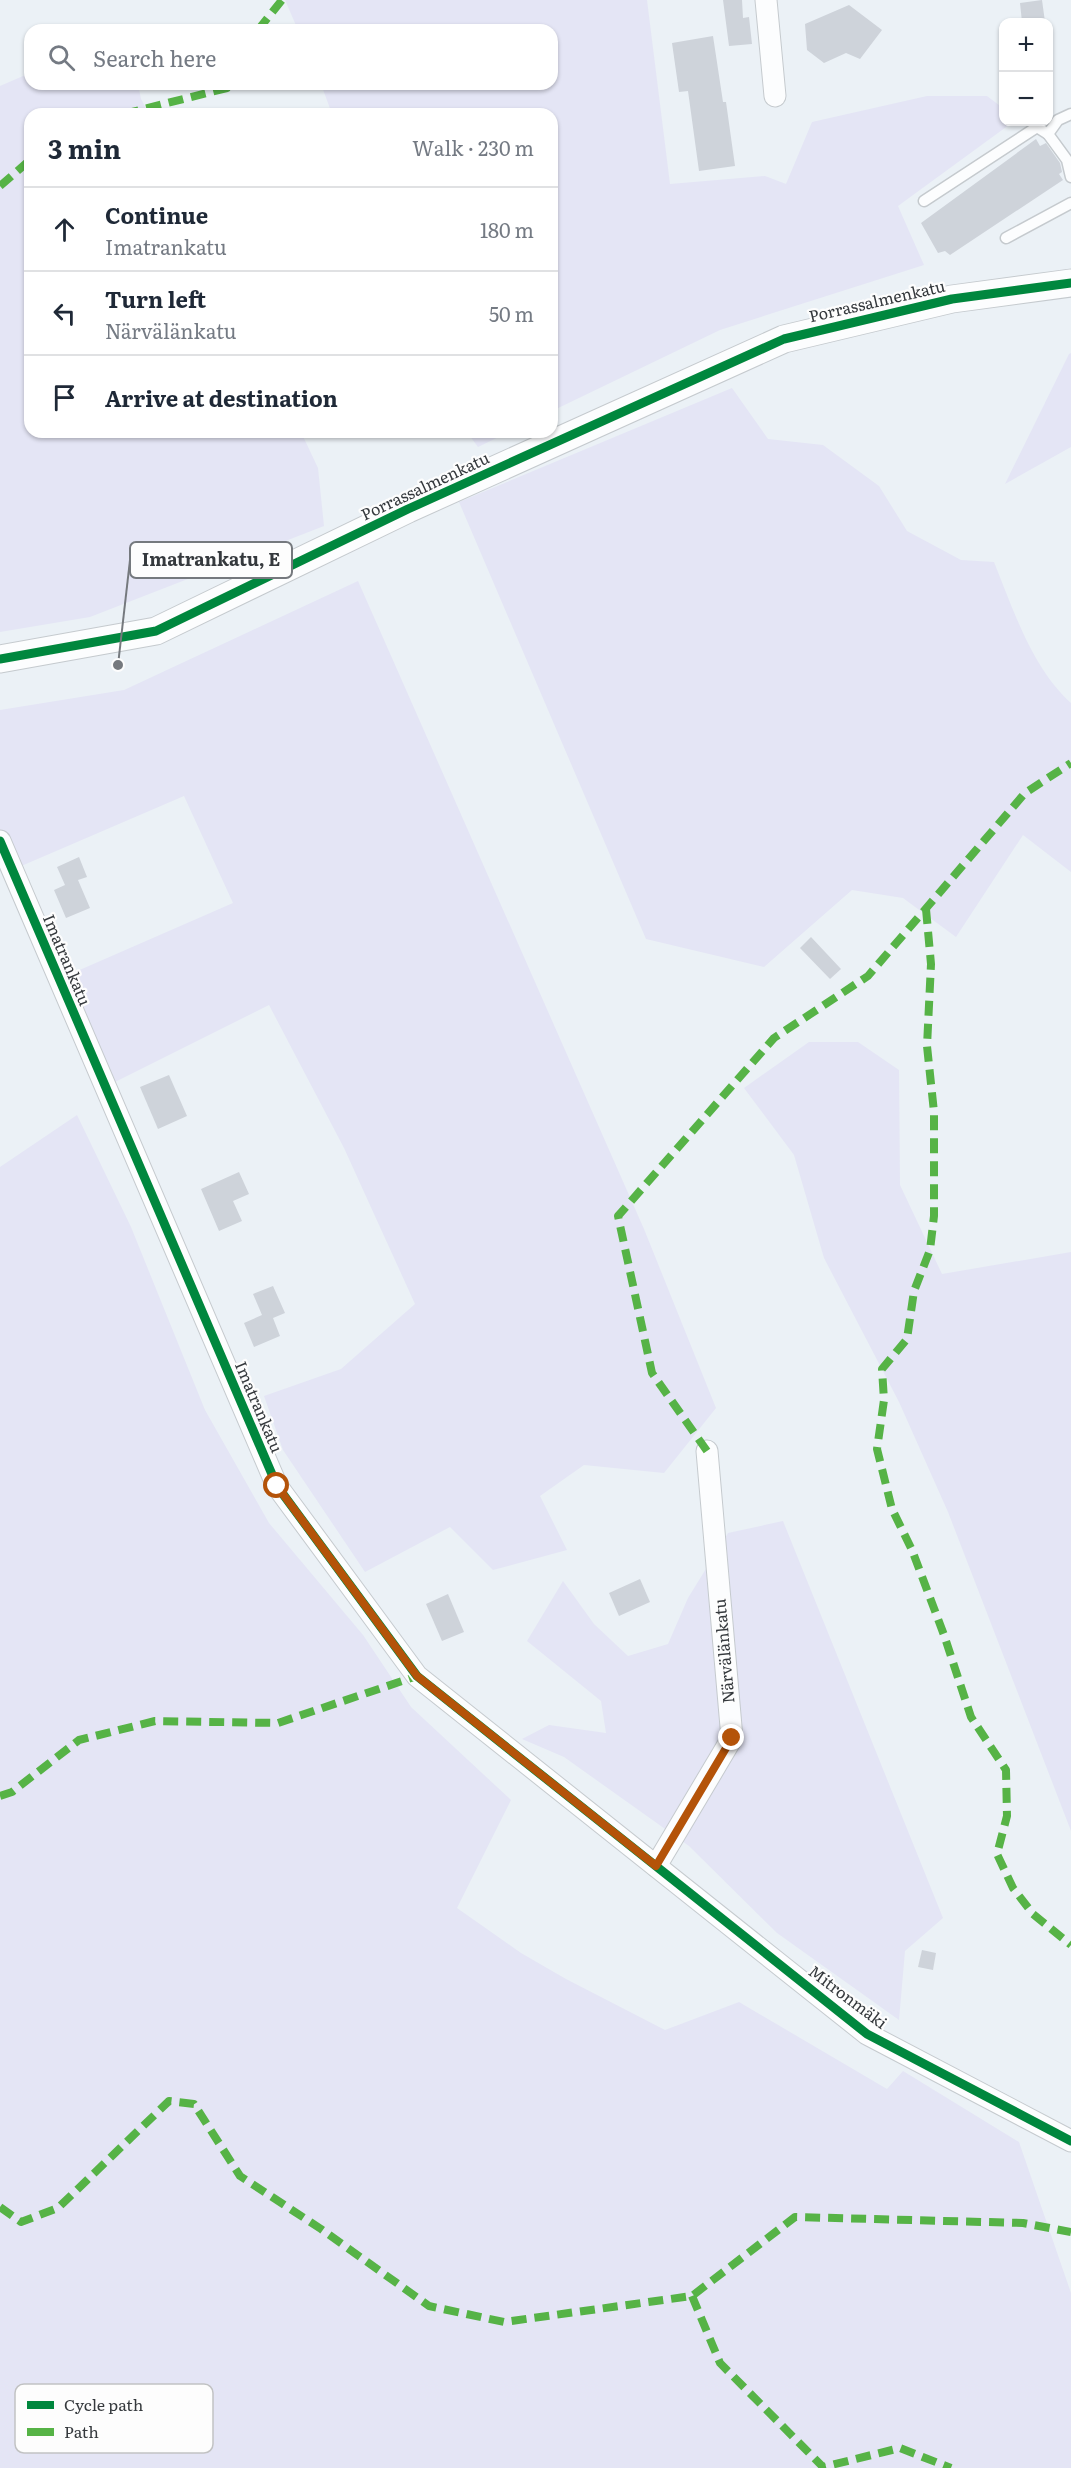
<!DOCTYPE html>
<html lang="en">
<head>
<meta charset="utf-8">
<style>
  :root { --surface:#fff; --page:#f2f2f3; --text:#1f2937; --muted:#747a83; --line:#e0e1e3 }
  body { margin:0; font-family:Literata,serif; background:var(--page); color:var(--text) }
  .controls { position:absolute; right:18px; top:18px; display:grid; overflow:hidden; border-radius:12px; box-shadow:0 2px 4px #0004 }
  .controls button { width:54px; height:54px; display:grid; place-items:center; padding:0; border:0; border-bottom:2px solid var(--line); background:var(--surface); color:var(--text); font:30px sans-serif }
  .stop { position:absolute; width:18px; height:18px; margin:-14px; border:4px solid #b45309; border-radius:50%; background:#fff }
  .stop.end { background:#b45309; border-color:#fff; box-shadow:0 2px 6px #0008 }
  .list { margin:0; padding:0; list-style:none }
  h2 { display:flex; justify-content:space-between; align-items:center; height:78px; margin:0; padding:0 24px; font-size:26px }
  h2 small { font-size:20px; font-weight:400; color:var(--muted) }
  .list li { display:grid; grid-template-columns:39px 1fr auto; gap:18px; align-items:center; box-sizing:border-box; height:84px; padding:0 24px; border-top:2px solid var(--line) }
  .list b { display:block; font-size:22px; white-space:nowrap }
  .list p { margin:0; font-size:20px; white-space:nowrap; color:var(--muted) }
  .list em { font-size:20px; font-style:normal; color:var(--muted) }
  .icon { flex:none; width:33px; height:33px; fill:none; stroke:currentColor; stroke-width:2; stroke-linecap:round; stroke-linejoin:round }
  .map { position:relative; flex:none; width:1071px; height:2468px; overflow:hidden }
  .search { position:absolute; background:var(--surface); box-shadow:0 2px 4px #0004; left:24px; top:24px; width:534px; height:66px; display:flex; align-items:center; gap:15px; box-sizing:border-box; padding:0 21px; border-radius:18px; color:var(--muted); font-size:22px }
  .panel { position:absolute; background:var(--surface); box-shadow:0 2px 4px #0004; left:24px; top:108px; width:534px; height:330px; border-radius:18px }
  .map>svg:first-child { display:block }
  .green { fill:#e4e5f5 }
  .building { fill:#ced3da }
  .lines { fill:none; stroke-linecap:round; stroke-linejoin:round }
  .service-casing { stroke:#c5cace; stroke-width:13 }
  .minor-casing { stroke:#c5cace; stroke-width:23 }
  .tertiary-casing { stroke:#c5cace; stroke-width:29 }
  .service { stroke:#fcfdfe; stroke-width:10 }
  .minor { stroke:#fcfdfe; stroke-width:21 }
  .tertiary { stroke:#fcfdfe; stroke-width:27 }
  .quiet { stroke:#56b346; stroke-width:8; stroke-dasharray:15 8; stroke-linecap:butt }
  .cycleway-casing { stroke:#fdfdfd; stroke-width:13 }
  .cycleway { stroke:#00873e; stroke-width:9 }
  .route { stroke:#b45309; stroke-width:8 }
  .labels { text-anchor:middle; stroke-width:4.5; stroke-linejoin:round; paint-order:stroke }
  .street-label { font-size:16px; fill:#35393d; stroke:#fdfdfd }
  .key { fill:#fdfdfd; stroke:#c1c2c3; stroke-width:1.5 }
  .key-label { font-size:16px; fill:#35393d }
  .leader { fill:none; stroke:#75797e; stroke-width:2 }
  .callout-dot { fill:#75797e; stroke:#fdfdfd; stroke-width:2 }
  .callout { fill:#fdfdfd; stroke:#75797e; stroke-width:2 }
  .callout-label { font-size:18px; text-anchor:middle; font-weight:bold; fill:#35393d }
</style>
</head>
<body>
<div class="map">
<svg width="1071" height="2468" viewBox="0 0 1071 2468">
  <rect width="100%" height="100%" fill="#ebf1f6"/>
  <g class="green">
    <path d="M285,0H647L670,184L765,176L786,184L812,122L927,96H987L1003,108L1004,122H1013L898,206L924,265L720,330L552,411V114H332L321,84H552V30H298Z"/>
    <path d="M30,73V84H138L141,99L149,114H30V432H301L318,468L324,526L90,617L0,632V86Z"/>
    <path d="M1071,353V447L1005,484L1069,354Z"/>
    <path d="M732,388L768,439L823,445L879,486L907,531L961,560L994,562C1013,609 1032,668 1071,703V872L1023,835L956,937L903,898L852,890L764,967L646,939L459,502Z"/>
    <path d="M467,432H509L478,447Z"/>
    <path d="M358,581L644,1229L716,1408L664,1473L584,1465L540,1496L567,1550L493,1570L450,1527L365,1572L283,1450L264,1396L341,1369L415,1304L344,1148L269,1005L105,1087L59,979L233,903L184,796L12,870L0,841V710L124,690Z"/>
    <path d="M809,1042H858L899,1070L900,1185L942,1274L1071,1252V1831L948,1512L899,1402L824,1258L794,1155L744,1088Z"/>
    <path d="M77,1115L131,1227L205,1410L269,1523L363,1635L411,1707L511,1800L457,1908L521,1953L566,1979L665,2030L739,2002L887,2089L903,2071L1019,2142L1071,2293V2468H0V1167Z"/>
    <path d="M783,1521L943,1918L905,1951L899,2020L777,1933L689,1846L564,1757L522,1739L549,1725L606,1733L601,1701L527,1641L563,1581L594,1624L628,1656L668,1644L688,1598L728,1533Z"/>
  </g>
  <g class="building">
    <path d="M723,0H742L743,18L749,17L752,44L729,46Z"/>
    <path d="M1042,0L1045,22H1022L1020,3Z"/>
    <path d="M849,5L882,30L860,59L846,53L824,63L807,50L805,24Z"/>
    <path d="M713,36L723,102H726L735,166L699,171L688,91L679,92L672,43Z"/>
    <path d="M1036,139L1040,146L1046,143L1060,163L1062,172L1059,174L1063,180L950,255L945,251L938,253L921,223Z"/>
    <path d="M79,857L87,877L78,880L90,908L66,918L54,890L65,885L57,867Z"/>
    <path d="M811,937L841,969L830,979L800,948Z"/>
    <path d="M169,1075L187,1116L158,1129L140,1087Z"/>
    <path d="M239,1172L249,1194L233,1201L242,1221L219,1231L201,1189Z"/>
    <path d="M273,1286L285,1313L273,1318L280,1336L254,1347L244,1323L262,1315L253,1294Z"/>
    <path d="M640,1579L650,1602L619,1616L609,1593Z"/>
    <path d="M448,1594L464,1632L442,1641L426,1604Z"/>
    <path d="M922,1950L936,1953L933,1970L918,1967Z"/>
  </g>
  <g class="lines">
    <g class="service-casing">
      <g id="service">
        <path d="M1048,134L1067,160L1071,177"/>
        <path d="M924,201L1037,127L1048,134L1058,120L1071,114"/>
        <path d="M1006,238L1071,203"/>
      </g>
    </g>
    <g class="minor-casing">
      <g id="minor">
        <path d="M766,0L775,96"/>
        <path d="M0,841L277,1486L417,1676L867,2034L1071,2141"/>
        <path d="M656,1866L732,1738L707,1451"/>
      </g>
    </g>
    <g class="tertiary-casing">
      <path id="tertiary" d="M0,659L156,631L408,509L784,339L952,299L1071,283"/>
    </g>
    <use href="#service" class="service"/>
    <use href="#minor" class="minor"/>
    <use href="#tertiary" class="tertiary"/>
    <g class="quiet">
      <path d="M258,30L282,0"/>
      <path d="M124,114L227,88L228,84"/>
      <path d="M0,186L30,160"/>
      <path d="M926,909L931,964L927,1046L934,1112V1216L930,1250L914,1291L907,1339L882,1369L884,1400L877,1449L892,1509L912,1550L944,1635L971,1717L1006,1770L1007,1816L997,1854L1013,1888L1033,1914L1071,1945"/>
      <path d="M707,1451L652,1373L618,1216L774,1038L868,976L1025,793L1071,763"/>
      <path d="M0,1796L12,1792L79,1740L155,1721L278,1723L417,1676"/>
      <path d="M0,2207L21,2222L58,2208L169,2101L194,2104L240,2176L321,2229L429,2306L504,2322L692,2296L795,2217L1023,2223L1071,2232"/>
      <path d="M692,2296L720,2363L823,2467L900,2448L951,2468"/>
    </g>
    <g class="cycleway-casing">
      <g id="cycleway">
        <path d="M0,659L156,631L408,509L784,339L952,299L1071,283"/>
        <path d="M0,841L277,1486L417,1676L867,2034L1071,2141"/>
      </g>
    </g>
    <use href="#cycleway" class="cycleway"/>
  </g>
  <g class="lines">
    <path class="route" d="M277,1486L417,1676L656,1866L732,1738"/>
  </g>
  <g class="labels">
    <g class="street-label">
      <text transform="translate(877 301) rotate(-13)" y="6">Porrassalmenkatu</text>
      <text transform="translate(425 486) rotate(-25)" y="6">Porrassalmenkatu</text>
      <text transform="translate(67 960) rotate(67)" y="6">Imatrankatu</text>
      <text transform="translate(259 1407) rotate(67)" y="6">Imatrankatu</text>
      <text transform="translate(724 1651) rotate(-95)" y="6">Närvälänkatu</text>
      <text transform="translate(848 1997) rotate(37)" y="6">Mitronmäki</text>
    </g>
  </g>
  <rect x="15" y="2384" width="198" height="69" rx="9" class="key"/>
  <rect x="27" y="2401" width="27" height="8" fill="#00873e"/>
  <rect x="27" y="2428" width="27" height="8" fill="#56b346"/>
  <g class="key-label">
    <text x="64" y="2411">Cycle path</text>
    <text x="64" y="2438">Path</text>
  </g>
  <path class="leader" d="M118 665L130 560"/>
  <circle class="callout-dot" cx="118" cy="665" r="6"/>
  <rect class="callout" x="130" y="542" width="162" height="36" rx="6"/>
  <g class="callout-label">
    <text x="211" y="566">Imatrankatu, E</text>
  </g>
</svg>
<div class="controls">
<button>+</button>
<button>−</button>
</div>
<div class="stop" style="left:277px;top:1486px"></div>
<div class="stop end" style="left:732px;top:1738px"></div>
<div class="search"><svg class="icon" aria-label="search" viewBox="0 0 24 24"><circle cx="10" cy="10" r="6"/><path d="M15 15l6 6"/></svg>Search here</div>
<section class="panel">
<h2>3 min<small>Walk · 230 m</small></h2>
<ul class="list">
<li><svg class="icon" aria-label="ahead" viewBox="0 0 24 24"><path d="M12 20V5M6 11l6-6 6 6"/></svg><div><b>Continue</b><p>Imatrankatu</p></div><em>180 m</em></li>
<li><svg class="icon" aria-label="left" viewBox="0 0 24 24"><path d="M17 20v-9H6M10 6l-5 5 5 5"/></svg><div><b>Turn left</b><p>Närvälänkatu</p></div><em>50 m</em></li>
<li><svg class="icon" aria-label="arrive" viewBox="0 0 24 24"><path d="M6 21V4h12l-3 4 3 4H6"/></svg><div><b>Arrive at destination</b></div></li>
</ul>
</section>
</div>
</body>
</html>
